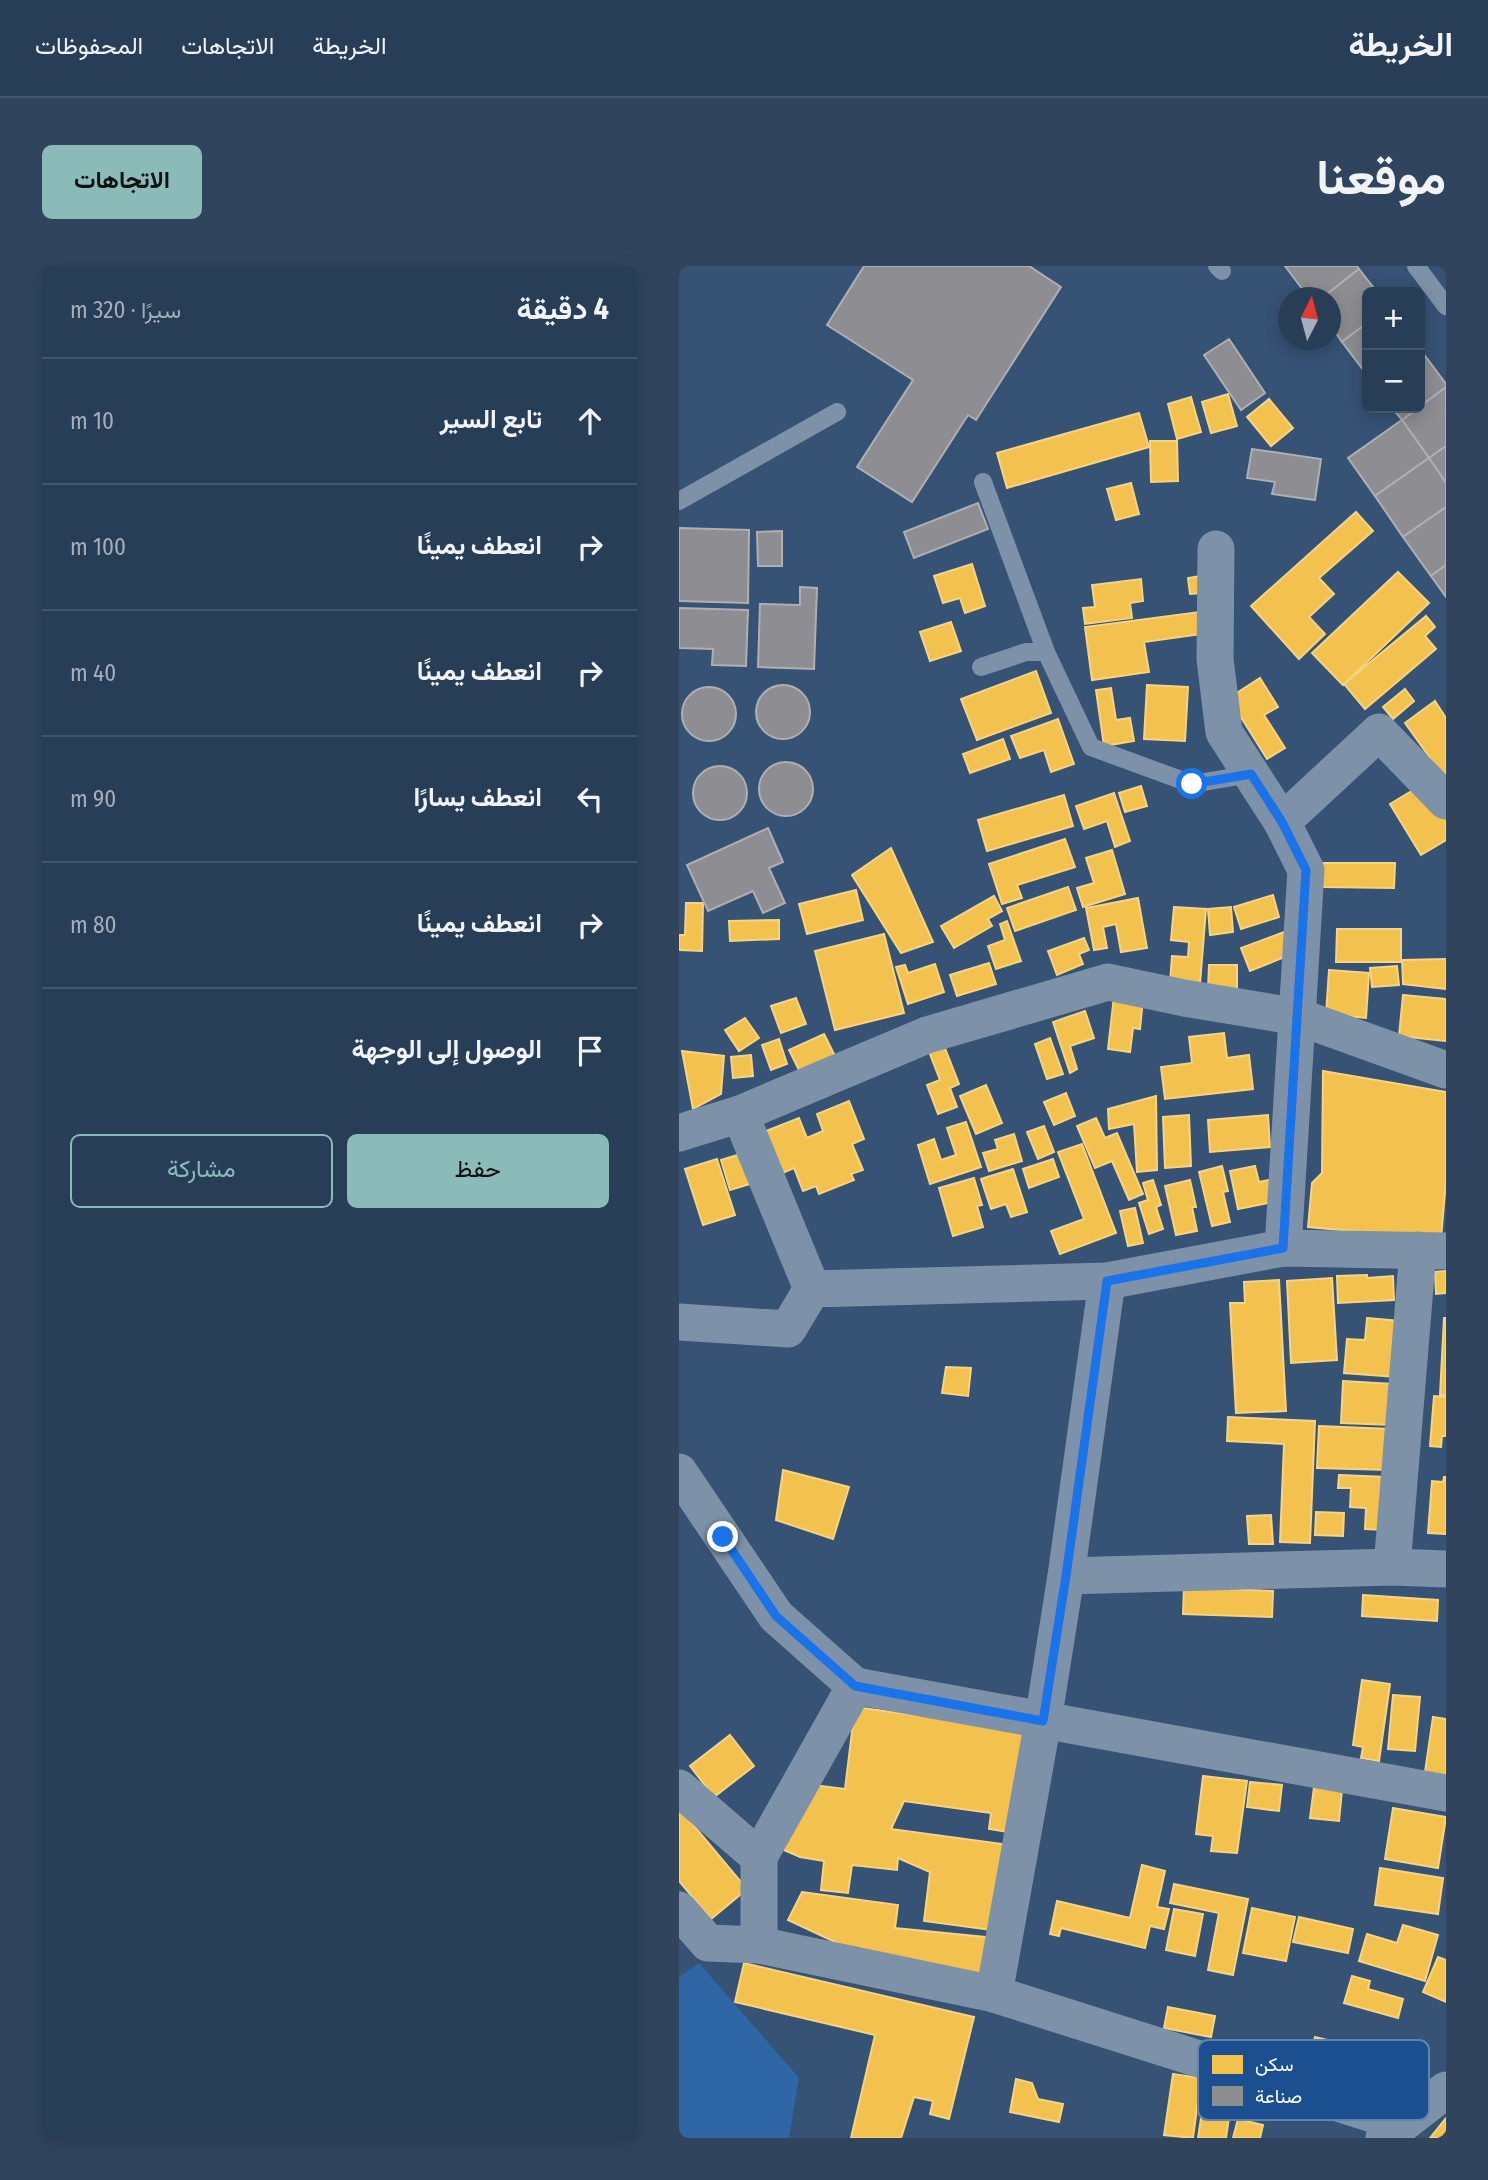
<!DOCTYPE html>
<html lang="ar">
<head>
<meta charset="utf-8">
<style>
  :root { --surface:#283e57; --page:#30455d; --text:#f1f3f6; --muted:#a5aeba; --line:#44576d; --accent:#8bbbb9 }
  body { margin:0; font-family:"Fira Sans Condensed",Vazirmatn,sans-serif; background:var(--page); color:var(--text); direction:rtl }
  .controls { position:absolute; right:21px; top:21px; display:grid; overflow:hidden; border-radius:10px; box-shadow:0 4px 18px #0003 }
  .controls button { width:63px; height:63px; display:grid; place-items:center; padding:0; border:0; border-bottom:2px solid var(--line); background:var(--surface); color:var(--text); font:35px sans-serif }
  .compass { position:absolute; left:599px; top:21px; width:63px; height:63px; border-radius:50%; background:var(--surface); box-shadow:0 4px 18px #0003; rotate:6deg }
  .stop { position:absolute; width:21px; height:21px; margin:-16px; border:5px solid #1a73e8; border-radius:50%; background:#fff }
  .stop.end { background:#1a73e8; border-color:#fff; box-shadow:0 2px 7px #0008 }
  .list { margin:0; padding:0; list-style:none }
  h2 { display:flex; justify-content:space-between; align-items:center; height:91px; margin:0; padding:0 28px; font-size:30px }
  h2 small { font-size:23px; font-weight:400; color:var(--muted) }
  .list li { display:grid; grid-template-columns:46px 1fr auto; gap:21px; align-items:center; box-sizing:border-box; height:126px; padding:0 28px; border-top:2px solid var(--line) }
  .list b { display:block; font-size:26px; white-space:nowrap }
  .list em { font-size:23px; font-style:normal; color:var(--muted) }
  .actions { display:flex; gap:14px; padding:21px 28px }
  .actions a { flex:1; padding:16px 0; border:2px solid var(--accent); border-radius:10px; text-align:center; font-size:24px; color:var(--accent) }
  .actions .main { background:var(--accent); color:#111 }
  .icon { flex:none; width:38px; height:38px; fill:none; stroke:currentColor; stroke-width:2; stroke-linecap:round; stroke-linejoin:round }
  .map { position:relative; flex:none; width:767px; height:1872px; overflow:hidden; direction:ltr; border-radius:10px }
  header { display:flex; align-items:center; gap:42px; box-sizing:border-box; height:98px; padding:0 35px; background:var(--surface); border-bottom:2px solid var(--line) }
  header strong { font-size:33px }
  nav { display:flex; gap:38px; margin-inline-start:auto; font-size:24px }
  .intro { display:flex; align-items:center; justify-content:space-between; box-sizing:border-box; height:168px; padding:0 42px }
  h1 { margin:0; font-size:49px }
  .button { padding:18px 32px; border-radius:10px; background:var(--accent); color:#111; font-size:24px; font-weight:700 }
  main { display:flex; gap:42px; padding:0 42px }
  aside { flex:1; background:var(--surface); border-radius:10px; box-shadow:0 4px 18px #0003 }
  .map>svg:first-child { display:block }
  .green { fill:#2f66a5 }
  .homes { fill:#f2c14e; stroke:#f6d483; stroke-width:2 }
  .industry { fill:#8d8d92; stroke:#afafb3; stroke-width:2 }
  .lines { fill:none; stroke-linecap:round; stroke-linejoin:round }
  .service { stroke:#7d92a8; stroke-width:18 }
  .minor { stroke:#7d92a8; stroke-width:37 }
  .route { stroke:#1a73e8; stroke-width:9 }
  .key { fill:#1b4f8f; stroke:#5f84b1; stroke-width:2 }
  .key-label { font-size:19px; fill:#fff }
</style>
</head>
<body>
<header>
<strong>الخريطة</strong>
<nav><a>الخريطة</a><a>الاتجاهات</a><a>المحفوظات</a></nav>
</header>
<div class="intro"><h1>موقعنا</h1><a class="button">الاتجاهات</a></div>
<main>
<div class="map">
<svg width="767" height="1872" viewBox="0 0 767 1872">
  <rect width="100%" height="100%" fill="#365274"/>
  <path class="green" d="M20,1697L120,1812L110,1872H0V1711Z"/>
  <g class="homes">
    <path d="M549,128L558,160L532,167L523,136Z"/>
    <path d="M512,131L522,166L498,173L489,138Z"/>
    <path d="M590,133L614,162L592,180L568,151Z"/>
    <path d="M460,147L470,181L328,222L318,187Z"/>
    <path d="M471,175H498L499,215L472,216Z"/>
    <path d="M452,217L460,248L437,254L428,223Z"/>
    <path d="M677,246L694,265L640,312L655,328L630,351L646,368L620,393L572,340Z"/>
    <path d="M293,298L306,340L286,347L281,332L264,337L255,310Z"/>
    <path d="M719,306L750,337L664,419L633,387Z"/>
    <path d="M522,310L524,327L511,328L509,312Z"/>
    <path d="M462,313L464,335L451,337L453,352L406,358L404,342L416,341L413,319Z"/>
    <path d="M520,346L523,368L465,376L470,406L413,414L406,361Z"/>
    <path d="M747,350L756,361L746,370L757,383L686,443L665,418Z"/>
    <path d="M272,356L282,385L251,395L241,366Z"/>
    <path d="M357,405L372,447L298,474L282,433Z"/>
    <path d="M581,412L599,441L585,449L606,482L588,493L550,432Z"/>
    <path d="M468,419L509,421L506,475L465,473Z"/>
    <path d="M432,422L437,454L451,452L455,475L425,480L417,424Z"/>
    <path d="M726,423L735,435L714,453L704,441Z"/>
    <path d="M756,435L767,452V509L764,510L726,457Z"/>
    <path d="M379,453L395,498L372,506L365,484L341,492L332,470Z"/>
    <path d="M324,473L331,493L291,507L284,488Z"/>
    <path d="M746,517L767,553V574L742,589L711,538Z"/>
    <path d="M462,520L468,540L446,546L440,527Z"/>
    <path d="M435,527L451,575L436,581L428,555L405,563L397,540Z"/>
    <path d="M385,529L394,560L308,585L299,554Z"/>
    <path d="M386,573L396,601L338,619L343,632L323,638L310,598Z"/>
    <path d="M212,582L254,676L222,687L173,609Z"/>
    <path d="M433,584L446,628L404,641L398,622L415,617L407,592Z"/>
    <path d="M644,597H716L715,622L644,621Z"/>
    <path d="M389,621L397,644L336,665L328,642Z"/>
    <path d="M177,624L184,654L128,668L120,638Z"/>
    <path d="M594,629L600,651L562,663L555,641Z"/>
    <path d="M315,630L323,645L309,653L313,660L275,682L262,660Z"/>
    <path d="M459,632L468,682L442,686L437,658L424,661L428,682L415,684L407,642Z"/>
    <path d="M7,637H24L23,685L0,684V669H6Z"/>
    <path d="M495,641L527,643L521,718L491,716L493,690L509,691L510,676L492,674Z"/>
    <path d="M552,641L554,666L531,669L529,643Z"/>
    <path d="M100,654V673L51,675L50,655Z"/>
    <path d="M328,655L342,695L317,703L309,680L326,674L321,658Z"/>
    <path d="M658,663H722V696H657Z"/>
    <path d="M605,666L613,688L571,705L562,682Z"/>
    <path d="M205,668L225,747L156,764L136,685Z"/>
    <path d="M405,672L410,684L400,688L404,698L378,709L369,685Z"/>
    <path d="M767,693V723L724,718L723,694Z"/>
    <path d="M310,697L317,718L278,730L271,709Z"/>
    <path d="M256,698L265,726L229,738L217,701L226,699L229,707Z"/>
    <path d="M530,699H558V724H529Z"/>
    <path d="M718,700L720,719L693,721L691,702Z"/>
    <path d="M650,704L690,707L687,752L647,748Z"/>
    <path d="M724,729L767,733V775L720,770Z"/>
    <path d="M435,730L464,733L461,763L454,762L451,786L429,783Z"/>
    <path d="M117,732L127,758L102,767L92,740Z"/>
    <path d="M406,745L415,772L391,780L398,803L391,807L374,756Z"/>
    <path d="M66,752L80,772L60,785L46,764Z"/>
    <path d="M545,767L548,792L570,789L574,823L486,833L482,801L513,797L510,771Z"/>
    <path d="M145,768L156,790L121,806L110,784Z"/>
    <path d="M371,772L384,808L368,813L356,778Z"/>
    <path d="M100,773L108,798L92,804L83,779Z"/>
    <path d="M264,777L280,818L271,822L278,841L259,848L248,819L261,814L249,783Z"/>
    <path d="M3,785L45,790L42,828L14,843Z"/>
    <path d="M72,789L74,810L54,812L52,791Z"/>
    <path d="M644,805L767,826V914L762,973L629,961L633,917L643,907Z"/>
    <path d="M307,819L323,857L297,868L281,830Z"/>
    <path d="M387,827L396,850L375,859L365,836Z"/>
    <path d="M477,830L478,904L458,906L455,858L430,863L429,843Z"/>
    <path d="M170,835L185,873L173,878L184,904L172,908L175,914L140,928L137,920L124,925L115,902L99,909L82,867L120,852L128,872L144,865L138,848Z"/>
    <path d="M510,849L512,900L486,902L484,851Z"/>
    <path d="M589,849L591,881L531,886L529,854Z"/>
    <path d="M417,852L426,872L438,867L464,928L450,934L433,895L416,902L398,860Z"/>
    <path d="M287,856L302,901L251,918L239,879L255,873L262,894L277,889L268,862Z"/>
    <path d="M365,860L375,886L359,893L348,866Z"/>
    <path d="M335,868L343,895L310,905L304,887L319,883L316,874Z"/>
    <path d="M403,878L437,967L381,988L372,965L405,953L379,886Z"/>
    <path d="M65,887L74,917L51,924L42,894Z"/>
    <path d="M38,893L56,949L24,959L6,903Z"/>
    <path d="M374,893L380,911L350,922L344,903Z"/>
    <path d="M543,900L549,925L544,926L551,956L533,960L520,906Z"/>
    <path d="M576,900L580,916L599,912L604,934L559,943L551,905Z"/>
    <path d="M334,903L348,946L332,951L327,938L312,943L302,913Z"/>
    <path d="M295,912L303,939L298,940L304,961L274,970L260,922Z"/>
    <path d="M474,914L482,939L477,941L484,963L470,968L460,937L469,934L464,917Z"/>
    <path d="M511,914L517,941H513L518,965L497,969L486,920Z"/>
    <path d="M456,942L464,977L449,980L441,945Z"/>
    <path d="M767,1005V1027L757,1028L756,1006Z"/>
    <path d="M688,1009V1012L714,1010L715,1034L659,1037L658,1010Z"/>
    <path d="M653,1012L658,1094L612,1097L608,1015Z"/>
    <path d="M600,1014L607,1145L557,1147L551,1037H566L565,1016Z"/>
    <path d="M688,1052L721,1055L717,1111L665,1107L668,1073L686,1074Z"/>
    <path d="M765,1052H767V1129H761Z"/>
    <path d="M267,1101L292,1102L289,1130L263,1127Z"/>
    <path d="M664,1115L714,1118L713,1159L662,1157Z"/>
    <path d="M755,1130L767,1131V1170H763L762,1181L751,1180Z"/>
    <path d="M549,1151L636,1155L631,1277L601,1276L605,1178L548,1175Z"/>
    <path d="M640,1160L712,1163L711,1204L638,1202Z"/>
    <path d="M104,1204L170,1221L154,1273L97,1254Z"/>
    <path d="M660,1209L709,1211L706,1264L686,1263L687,1242L671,1241L672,1222H659Z"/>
    <path d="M765,1211H767V1268L749,1267L753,1215L764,1216Z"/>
    <path d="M637,1246L665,1247L664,1270L636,1269Z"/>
    <path d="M592,1249L594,1278H570L568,1250Z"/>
    <path d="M505,1321L594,1325L593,1351L504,1348Z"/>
    <path d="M684,1329L759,1334L758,1355L683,1350Z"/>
    <path d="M683,1414L711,1418L700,1495L682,1492L684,1481L674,1479Z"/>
    <path d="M714,1429L741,1431L736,1485L709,1483Z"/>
    <path d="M176,1441L235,1449L357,1459L336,1567L310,1563L312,1547L225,1535L212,1563L331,1579L319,1665L245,1655L251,1606L219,1592L218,1604L173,1599L169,1627L142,1624L145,1595L121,1591L98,1581L127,1518L166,1523Z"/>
    <path d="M754,1451L767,1453V1509L746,1506Z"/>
    <path d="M51,1469L75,1500L35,1531L11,1500Z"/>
    <path d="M524,1510L568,1515L558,1587L532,1585L534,1570L517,1568Z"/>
    <path d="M571,1516L603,1519L600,1545L568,1541Z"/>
    <path d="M635,1521L663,1524L660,1555L631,1552Z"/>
    <path d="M0,1542L68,1623L32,1653L0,1615Z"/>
    <path d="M714,1542L767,1551L759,1602L706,1593Z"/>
    <path d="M463,1599L486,1605L478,1641L490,1643L485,1663L471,1660L466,1682L382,1662L380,1670L371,1668L378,1635L451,1652Z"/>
    <path d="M701,1602L764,1612L759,1648L696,1639Z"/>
    <path d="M495,1618L569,1633L554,1709L529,1704L540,1647L491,1637Z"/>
    <path d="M123,1626L219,1639L216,1662L316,1672L307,1715L171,1683L109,1654Z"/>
    <path d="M573,1642L616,1651L607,1695L564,1687Z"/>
    <path d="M495,1643L524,1648L516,1690L487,1684Z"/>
    <path d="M620,1651L674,1663L669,1687L614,1676Z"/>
    <path d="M724,1659L759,1669L746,1715L680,1695L688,1668L718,1677Z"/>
    <path d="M759,1691L767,1694V1736L744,1726Z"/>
    <path d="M65,1697L295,1751L270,1853L251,1848L254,1835L235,1831L222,1872H172L196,1769L56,1736Z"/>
    <path d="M673,1710L691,1715L689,1723L724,1733L719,1752L665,1737Z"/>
    <path d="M489,1741L536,1750L532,1771L485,1762Z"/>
    <path d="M636,1771L656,1776L646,1811L626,1806Z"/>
    <path d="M494,1808L522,1812L514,1872L485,1869Z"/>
    <path d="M337,1813L353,1817L359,1833L384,1838L380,1856L331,1846Z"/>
    <path d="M527,1819L554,1823L547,1872H519Z"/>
    <path d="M767,1852V1872H751Z"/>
    <path d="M559,1853L584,1859L581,1872H554Z"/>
  </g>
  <g class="industry">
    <path d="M185,0H350L382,21L297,154L289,149L233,236L178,201L234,114L148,59Z"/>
    <path d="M606,0H678L680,3L643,32H630Z"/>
    <path d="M680,3L698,26H688V57L663,76L652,60V32H643Z"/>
    <path d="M688,57V109L663,76Z"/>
    <path d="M550,73L586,127L562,144L525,89Z"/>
    <path d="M741,83L767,118V121L741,141Z"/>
    <path d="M767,121V180L750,192L723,154Z"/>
    <path d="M713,142H739L723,154Z"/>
    <path d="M723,154L750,192L696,230L669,192Z"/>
    <path d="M767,180V217L750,192Z"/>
    <path d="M573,183L642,193L636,234L593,228L596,216L568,212Z"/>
    <path d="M750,192L767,217V241L724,271L696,230Z"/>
    <path d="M299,237L309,263L235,292L225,266Z"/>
    <path d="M767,241V299L752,310L724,271Z"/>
    <path d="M0,262L70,264L69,337L0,335Z"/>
    <path d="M103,265V300H79L78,266Z"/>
    <path d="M767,299V331L752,310Z"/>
    <path d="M121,321L138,322L135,403L79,401L81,338L121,339Z"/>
    <path d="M0,342L69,344L67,400L33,399L34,383L0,382Z"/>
    <circle cx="104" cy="446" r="27"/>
    <circle cx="30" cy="448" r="27"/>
    <circle cx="107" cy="523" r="27"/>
    <circle cx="41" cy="527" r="27"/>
    <path d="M89,562L104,596L90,602L106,637L84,647L74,625L29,645L8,599Z"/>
  </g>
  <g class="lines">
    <g class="service">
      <path d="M538,0L543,5"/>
      <path d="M737,0L767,40"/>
      <path d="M304,216L367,386"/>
      <path d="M0,235L158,146"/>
      <path d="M302,401L347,386H367L412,481L513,518L572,508"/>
    </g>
    <g class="minor">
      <path d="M537,283L536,393L545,466L603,556L627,604L604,982"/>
      <path d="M603,556L700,466L767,535"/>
      <path d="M61,848L133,1023"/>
      <path d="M0,867L61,848L248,769L429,716L505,732L620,751L767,804"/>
      <path d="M0,1056L109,1063L133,1023L428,1015L604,982L767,985"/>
      <path d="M0,1206L97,1350L176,1420"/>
      <path d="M713,1301L739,984"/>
      <path d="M387,1310L713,1301L767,1303"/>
      <path d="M0,1522L80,1591V1679L315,1728L722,1857"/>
      <path d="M80,1591L176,1420L767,1527"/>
      <path d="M0,1644L29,1677L80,1679"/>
      <path d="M315,1728L364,1455L387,1310L428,1015"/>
      <path d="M705,1872L767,1824"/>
    </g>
  </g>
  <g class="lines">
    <path class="route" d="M44,1271L97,1350L176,1420L364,1455L387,1310L428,1015L604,982L627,604L603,556L572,508L513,518"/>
  </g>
  <rect x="519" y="1774" width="231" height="80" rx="10" class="key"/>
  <rect x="533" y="1789" width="31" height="19" fill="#f2c14e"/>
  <rect x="533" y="1820" width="31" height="20" fill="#8d8d92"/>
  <g class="key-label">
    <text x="576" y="1805">سكن</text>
    <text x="576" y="1837">صناعة</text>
  </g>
</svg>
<div class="controls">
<button>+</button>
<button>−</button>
</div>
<svg class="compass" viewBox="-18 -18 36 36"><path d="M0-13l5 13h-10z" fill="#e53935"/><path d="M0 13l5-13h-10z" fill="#a5aeba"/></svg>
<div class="stop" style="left:513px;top:518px"></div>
<div class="stop end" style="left:44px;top:1271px"></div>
</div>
<aside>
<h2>4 دقيقة<small>سيرًا · 320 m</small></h2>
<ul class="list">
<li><svg class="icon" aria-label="ahead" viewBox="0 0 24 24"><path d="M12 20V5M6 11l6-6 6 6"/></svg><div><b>تابع السير</b></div><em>10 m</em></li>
<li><svg class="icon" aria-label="right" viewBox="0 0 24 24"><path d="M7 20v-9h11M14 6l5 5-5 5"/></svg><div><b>انعطف يمينًا</b></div><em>100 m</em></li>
<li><svg class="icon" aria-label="right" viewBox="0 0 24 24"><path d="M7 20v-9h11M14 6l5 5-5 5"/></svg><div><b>انعطف يمينًا</b></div><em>40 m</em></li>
<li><svg class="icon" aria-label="left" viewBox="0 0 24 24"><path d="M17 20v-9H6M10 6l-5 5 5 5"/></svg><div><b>انعطف يسارًا</b></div><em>90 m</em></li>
<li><svg class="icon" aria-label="right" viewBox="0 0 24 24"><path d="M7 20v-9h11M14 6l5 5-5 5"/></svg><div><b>انعطف يمينًا</b></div><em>80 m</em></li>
<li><svg class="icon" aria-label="arrive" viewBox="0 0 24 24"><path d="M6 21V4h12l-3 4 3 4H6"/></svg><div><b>الوصول إلى الوجهة</b></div></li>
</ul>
<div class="actions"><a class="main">حفظ</a><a>مشاركة</a></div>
</aside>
</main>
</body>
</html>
